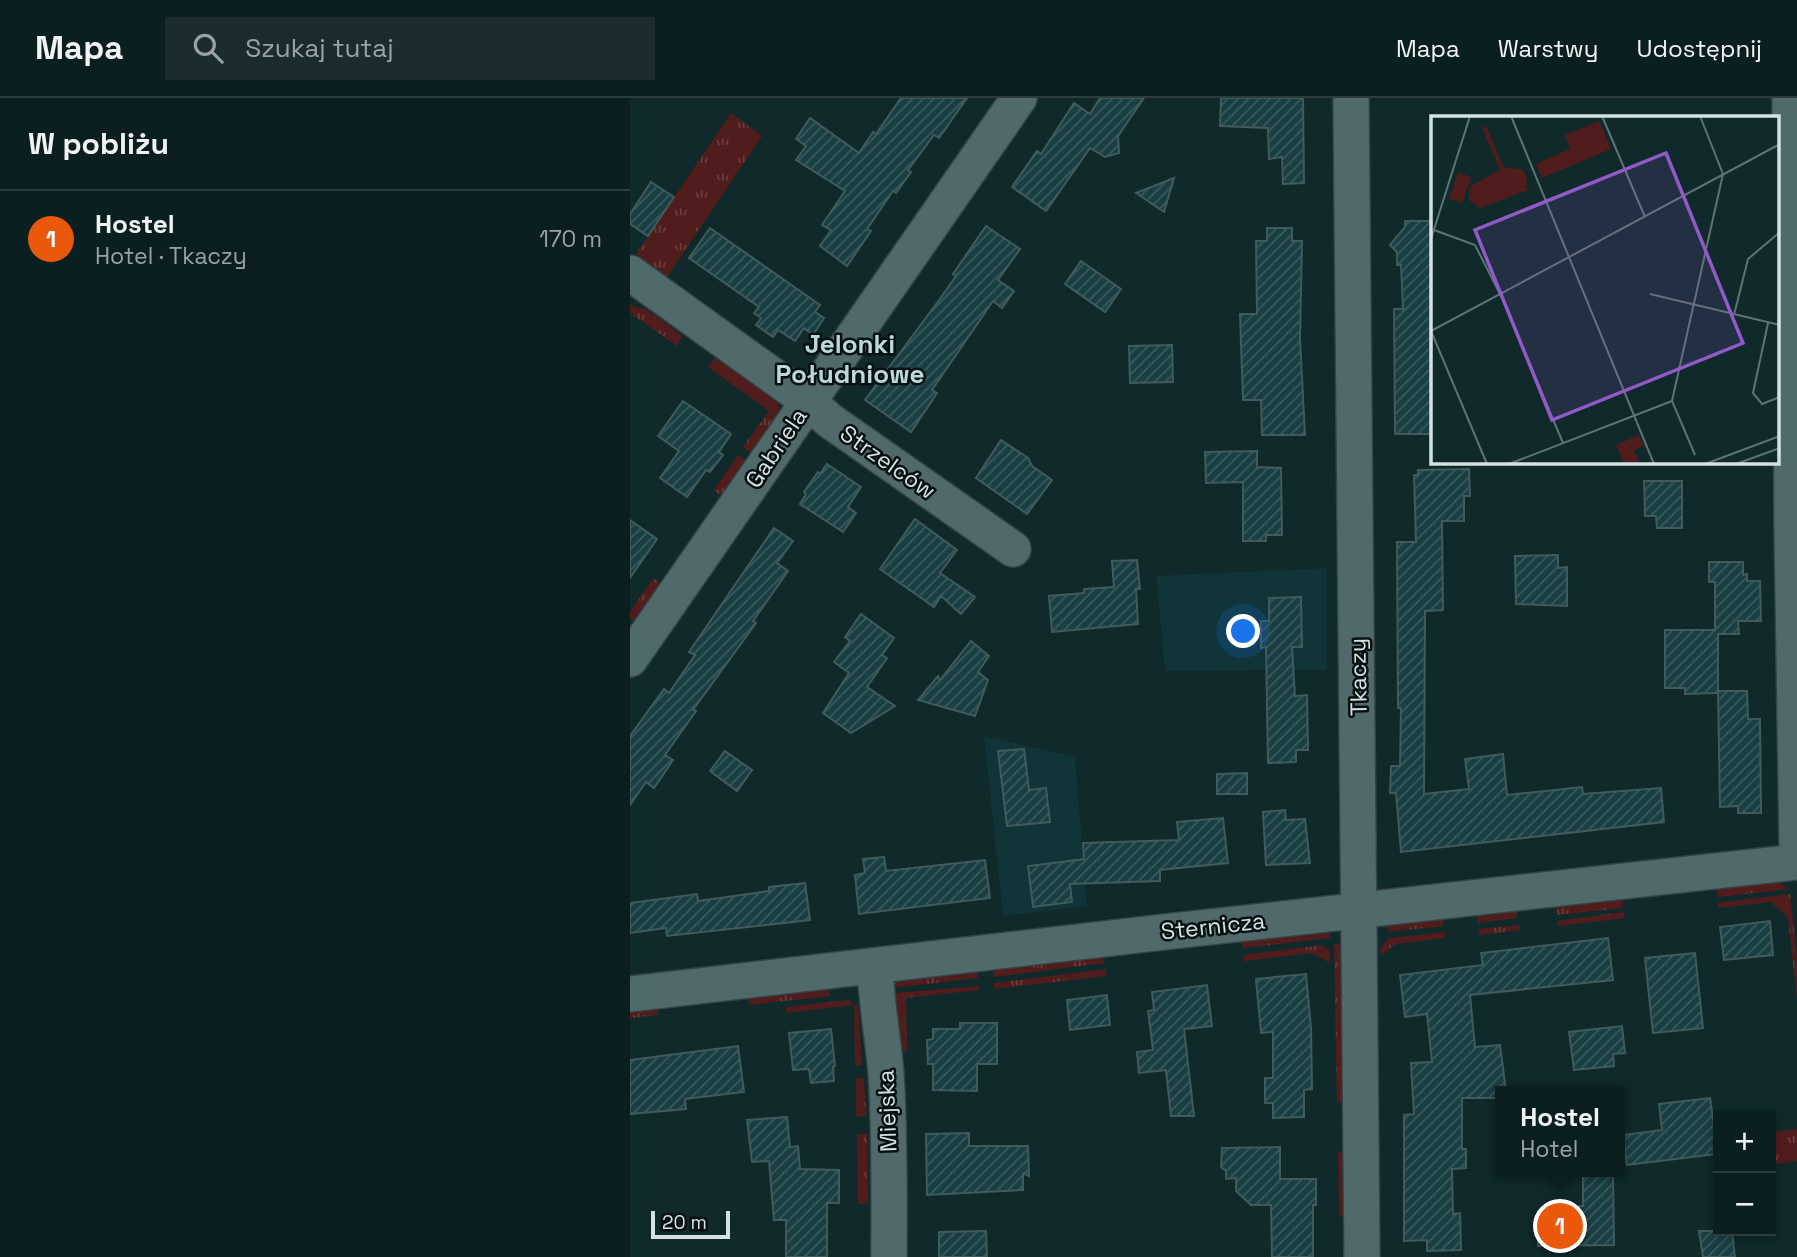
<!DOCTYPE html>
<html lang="pl">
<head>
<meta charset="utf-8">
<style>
  :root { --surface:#0c1f20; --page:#1a2c2d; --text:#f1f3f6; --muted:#9aa2a5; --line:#2c3d3e; --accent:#ea580c }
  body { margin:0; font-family:"Space Grotesk",sans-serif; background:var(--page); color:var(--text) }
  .controls { position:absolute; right:21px; bottom:21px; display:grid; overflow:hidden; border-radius:0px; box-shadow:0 4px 10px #0003 }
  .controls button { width:63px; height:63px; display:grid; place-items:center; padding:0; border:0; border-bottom:2px solid var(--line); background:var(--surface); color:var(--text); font:35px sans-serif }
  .scale { position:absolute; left:21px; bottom:18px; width:79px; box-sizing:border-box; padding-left:7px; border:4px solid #d3e2e3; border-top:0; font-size:19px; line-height:24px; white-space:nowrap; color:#d3e2e3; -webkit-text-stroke:5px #061011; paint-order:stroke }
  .you { position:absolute; left:614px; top:534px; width:24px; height:24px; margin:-18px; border:5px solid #fff; border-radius:50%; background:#1a73e8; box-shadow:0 0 0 10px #1a73e833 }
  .badge { display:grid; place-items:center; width:46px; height:46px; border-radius:50%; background:var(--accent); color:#fff; font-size:23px; font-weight:700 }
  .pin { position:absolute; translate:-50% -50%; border:4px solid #fff; box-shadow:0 2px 7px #0006 }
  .popup { position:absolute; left:865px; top:988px; width:130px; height:91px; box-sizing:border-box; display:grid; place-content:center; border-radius:0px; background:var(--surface); filter:drop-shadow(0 2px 5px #0005); font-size:23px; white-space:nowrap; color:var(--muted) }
  .popup b { font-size:26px; color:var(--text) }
  .popup::after { content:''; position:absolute; left:50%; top:100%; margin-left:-14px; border:14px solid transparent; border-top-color:var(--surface) }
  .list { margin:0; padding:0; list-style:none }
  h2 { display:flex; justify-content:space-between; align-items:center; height:91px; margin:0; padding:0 28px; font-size:30px }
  h2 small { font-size:23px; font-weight:400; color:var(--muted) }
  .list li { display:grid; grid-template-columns:46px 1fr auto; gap:21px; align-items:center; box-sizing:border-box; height:98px; padding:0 28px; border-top:2px solid var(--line) }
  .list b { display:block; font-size:26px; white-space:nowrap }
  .list p { margin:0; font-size:23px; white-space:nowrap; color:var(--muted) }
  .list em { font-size:23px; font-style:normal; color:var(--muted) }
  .icon { flex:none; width:38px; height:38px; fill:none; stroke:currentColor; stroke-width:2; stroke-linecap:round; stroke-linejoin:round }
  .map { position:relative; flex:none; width:1167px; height:1159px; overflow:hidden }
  header { display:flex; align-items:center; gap:42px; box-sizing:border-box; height:98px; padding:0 35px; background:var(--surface); border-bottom:2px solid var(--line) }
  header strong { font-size:33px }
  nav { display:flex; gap:38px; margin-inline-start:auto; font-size:24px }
  .search { width:490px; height:63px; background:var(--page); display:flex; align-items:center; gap:18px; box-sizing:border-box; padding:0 24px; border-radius:0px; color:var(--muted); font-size:26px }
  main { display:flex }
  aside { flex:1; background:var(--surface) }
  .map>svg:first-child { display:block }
  .built { fill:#103437 }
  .grass { fill:url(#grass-tufts) }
  .building { fill:url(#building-hatch); stroke:#415b5d; stroke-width:2 }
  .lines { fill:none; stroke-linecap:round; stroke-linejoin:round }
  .minor-casing { stroke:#334346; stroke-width:38 }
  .minor { stroke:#506a6c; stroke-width:35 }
  .labels { text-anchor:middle; stroke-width:5; stroke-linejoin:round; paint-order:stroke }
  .street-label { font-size:23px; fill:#d3e2e3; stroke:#061011 }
  .quarter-label { font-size:26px; font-weight:bold; fill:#bad7d9; stroke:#061011 }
  .inset-road { fill:none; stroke:#5e7375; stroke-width:2 }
  .view { fill:#915ac8; fill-opacity:0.15; stroke:#915ac8; stroke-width:3.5 }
  .inset-edge { fill:none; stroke:#d3e2e3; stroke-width:3.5 }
</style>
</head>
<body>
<header>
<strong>Mapa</strong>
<div class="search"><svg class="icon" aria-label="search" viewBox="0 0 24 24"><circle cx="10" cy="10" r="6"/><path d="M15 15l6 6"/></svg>Szukaj tutaj</div>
<nav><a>Mapa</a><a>Warstwy</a><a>Udostępnij</a></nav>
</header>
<main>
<aside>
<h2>W pobliżu<small></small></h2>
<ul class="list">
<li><span class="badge">1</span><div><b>Hostel</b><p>Hotel · Tkaczy</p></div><em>170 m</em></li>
</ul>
</aside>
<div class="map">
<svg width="1167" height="1159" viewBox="0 0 1167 1159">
  <defs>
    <pattern id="grass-tufts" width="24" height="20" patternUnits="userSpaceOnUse" patternTransform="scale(1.75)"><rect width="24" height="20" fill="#511d1c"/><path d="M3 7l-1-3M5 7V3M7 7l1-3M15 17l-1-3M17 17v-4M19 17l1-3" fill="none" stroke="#693e3d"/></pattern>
    <pattern id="building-hatch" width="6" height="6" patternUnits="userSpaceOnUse" patternTransform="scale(1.75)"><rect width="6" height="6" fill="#1a3f43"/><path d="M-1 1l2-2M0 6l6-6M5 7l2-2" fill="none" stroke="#3a5a5e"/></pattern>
  </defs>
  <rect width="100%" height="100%" fill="#10292b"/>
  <g class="built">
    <path d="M697,470V572L535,573L526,478Z"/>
    <path d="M354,638L445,659L457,808L373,818Z"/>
  </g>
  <g class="grass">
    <path d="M101,15L132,38L37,179L6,156Z"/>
    <path d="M0,207L17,212L53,238L47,248L0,215Z"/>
    <path d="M85,259L145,300L149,308L148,317L121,355L113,349L139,313L78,269Z"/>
    <path d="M108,357L116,363L92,397L83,393Z"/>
    <path d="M23,480L30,485L4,523L0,520V514Z"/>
    <path d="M1149,783L1158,791L1088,799L1086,787Z"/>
    <path d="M1160,796L1167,859V901L1158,820L1141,804L1089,810L1088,805Z"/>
    <path d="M992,797L993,810L927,817L925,805Z"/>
    <path d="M885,808L887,820L848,825L846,813Z"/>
    <path d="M994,814L995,820L928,828L927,823Z"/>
    <path d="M812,816L814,828L759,834L757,826Z"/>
    <path d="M890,827V832L849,837L848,831Z"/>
    <path d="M699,831L700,840L613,850L610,840Z"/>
    <path d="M815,834V840L765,846L751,858L750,851L759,840Z"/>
    <path d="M704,846H714L719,1004H707Z"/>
    <path d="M692,847L700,853V865L682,855L614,863L613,857Z"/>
    <path d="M472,854L474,865L364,879L363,868Z"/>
    <path d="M346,870L348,880L262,890L268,881Z"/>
    <path d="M476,871V878L364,891V885Z"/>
    <path d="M199,887L200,898L119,907L118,895Z"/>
    <path d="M349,888V892L276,900L277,953L271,954L265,895Z"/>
    <path d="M218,902L228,908L232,967L225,968L224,907L156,915V909Z"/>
    <path d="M27,906L28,917L0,920V909Z"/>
    <path d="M234,980L236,1018L226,1019V981Z"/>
    <path d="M1167,1031V1063L1146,1066L1142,1034Z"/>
    <path d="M227,1036H237L238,1105L228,1106Z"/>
    <path d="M708,1054H719V1118H709Z"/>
  </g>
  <g class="building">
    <path d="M271,0H337L309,40L304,37L278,72L281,74L266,95L263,93L237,131L241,133L217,168L190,148L201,132L192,127L215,93L166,62L176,48L166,41L180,20L229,55L243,34L246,36Z"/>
    <path d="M470,0H514L488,38L489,55L475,59L460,50L416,113L382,89L407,53L411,56L444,5L460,16Z"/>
    <path d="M591,0H673L674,85L653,86L652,59L639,61L638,30L590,28Z"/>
    <path d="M544,80L534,114L506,95Z"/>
    <path d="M21,84L44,99L18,138L0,126V116Z"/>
    <path d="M775,123H803V336H765L764,211H773L771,167H767V154L760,147L775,129Z"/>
    <path d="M356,128L390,151L368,182L384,193L372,210L363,203L302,292L307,295L281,334L235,302L312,198L326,178L323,176Z"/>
    <path d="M80,130L190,207L185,214L194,220L183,237L174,230L165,243L148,232L143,239L126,227L131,220L124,215L129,209L59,160Z"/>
    <path d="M637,130H662V143H672L670,241L675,337H632L631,302H613L610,216H627L626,143H637Z"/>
    <path d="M451,163L491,191L475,214L435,186Z"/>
    <path d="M542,247L543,284L500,285L499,248Z"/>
    <path d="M53,303L101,336L89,354L93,357L80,374L76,372L57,399L30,380L49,353L28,338Z"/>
    <path d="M371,342L398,360L402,368L422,382L397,416L346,380Z"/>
    <path d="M627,353V369L651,370L652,437H636V443H613V384L576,385L575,354Z"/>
    <path d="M197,366L231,389L218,409L226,415L213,434L170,406L176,396L174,394L188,374L190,376Z"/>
    <path d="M839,371L840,398H834V423H812L813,512L795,513L794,696L839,691L835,661L873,656L877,697L952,689L953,696L1031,690L1034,724L771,754L766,695H760L761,668H770L771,610H768L767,444H786L784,377H788V372Z"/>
    <path d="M1014,383H1052V430H1027L1026,418H1015Z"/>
    <path d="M285,421L327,452L310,475L345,499L331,516L311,498L304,509L250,471Z"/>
    <path d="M0,422L27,441L0,480Z"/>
    <path d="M144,430L163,443L147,465L158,473L123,523L126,525L63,612L66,613L35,657L43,662L24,690L16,684L0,707V638L34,591L39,595L65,557L59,554Z"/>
    <path d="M928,457V470L937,469V508L886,506L885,458Z"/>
    <path d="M507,462L510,491H506L508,526L422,534L419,498L454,495V491L484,489L482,463Z"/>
    <path d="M1079,464H1113V477L1117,476V483H1130L1131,523H1108L1109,536H1088V595L1055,596V590H1035V532H1085V484H1079Z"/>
    <path d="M671,499L672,549H662L665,598L677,597L678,652H666V664L638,665L636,549L631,550V523H639V500Z"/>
    <path d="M231,516L264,540L252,557L257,560L237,589L265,608L221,635L193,615L219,575L204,564L220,543L215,539Z"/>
    <path d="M341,543L359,558L348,574L358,582L345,618L288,602L308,578L310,582Z"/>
    <path d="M1088,593H1117L1118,621H1130L1131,715H1108V708L1090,709Z"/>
    <path d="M394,651L399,692L416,690L420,724L377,728L368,653Z"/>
    <path d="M95,653L122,672L107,693L80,673Z"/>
    <path d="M617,675V696H587V676Z"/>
    <path d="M655,712L656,722L675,721L680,765L636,767L633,714Z"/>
    <path d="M593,720L598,765L530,772V783L440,786L442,804L403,809L398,768L454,761L453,745L549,742L547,724Z"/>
    <path d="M254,759L256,773L355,762L360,800L229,816L225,777L235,775L233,761Z"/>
    <path d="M175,785L180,822L37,838L36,830L0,835V805L67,796L68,803L139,793V789Z"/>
    <path d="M1140,823L1143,857L1094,862L1090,829Z"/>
    <path d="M978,840L983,882L840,897L845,949L870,947L876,993H871V1000H832V1051H836V1070L822,1071L823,1116L830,1115L831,1152L797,1153V1142L774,1143V1017L784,1016L781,965L802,964L797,916L775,919L770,877L853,867L851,855Z"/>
    <path d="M1065,855L1073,930L1023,935L1015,860Z"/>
    <path d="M676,876L681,930L682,991L674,992V1019L643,1020V1005H635V980H643V934L631,935L626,881Z"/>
    <path d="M577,887L582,928L554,931L564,1018H541L536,972L509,975L507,954L523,952L518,913L524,912L522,894Z"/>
    <path d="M477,897L480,927L440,932L437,902Z"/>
    <path d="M330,925H367V966H347V993L303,992V966H298L297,942L303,941V931H330Z"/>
    <path d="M992,928L995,955L983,956L984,968L944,972L939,934Z"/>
    <path d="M201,931L205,968L203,969L204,983L181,985L179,971L163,972L159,935Z"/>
    <path d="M108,948L114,994L55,1001L56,1011L0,1016V962Z"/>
    <path d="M1080,1000L1088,1056L997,1067L993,1037L1032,1032L1029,1006Z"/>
    <path d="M157,1019L160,1049L168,1048L170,1071L209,1072V1105H197V1159H156V1122H144L139,1063L122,1064L117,1022Z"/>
    <path d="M339,1035V1048H398L399,1078L393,1075V1092L297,1097L296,1036Z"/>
    <path d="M650,1049V1081H686V1107H683V1159H642L641,1107H621L606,1093V1080L596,1081V1073L591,1069L592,1050Z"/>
    <path d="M953,1074H983L984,1147L908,1148V1113L931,1112L932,1108H953Z"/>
    <path d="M356,1133L357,1159H309V1134Z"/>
    <path d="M1069,1133H1102L1105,1159H1073Z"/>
  </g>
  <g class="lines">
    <g class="minor-casing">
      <g id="minor">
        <path d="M721,0L732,1159"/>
        <path d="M1160,0L1162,432L1167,746"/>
        <path d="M0,175L178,303L199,322L383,451"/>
        <path d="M0,561L389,0"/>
        <path d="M245,868C246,904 253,939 256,975C260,1036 259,1098 259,1159"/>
        <path d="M0,896L534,834L1167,764"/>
      </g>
    </g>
    <use href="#minor" class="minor"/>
  </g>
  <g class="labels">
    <g class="street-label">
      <text transform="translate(146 350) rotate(-56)" y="8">Gabriela</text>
      <text transform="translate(258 364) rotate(35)" y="8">Strzelców</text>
      <text transform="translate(728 579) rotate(-91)" y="8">Tkaczy</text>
      <text transform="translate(583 828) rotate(-6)" y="8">Sternicza</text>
      <text transform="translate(257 1013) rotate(-92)" y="8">Miejska</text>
    </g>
    <g class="quarter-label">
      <text x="220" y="255">Jelonki<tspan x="220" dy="30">Południowe</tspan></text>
    </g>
  </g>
  <g transform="translate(801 18)">
    <rect width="348" height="348" fill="#10292b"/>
    <path d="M168,5L180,33L111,62L105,48L139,33L134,19ZM208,319L213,330L203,334L208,346L193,348L185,329Z" fill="#511d1c"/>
    <path d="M55,10L73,52L91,53L96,62L95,72L100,73L49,92L38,84V71L69,54L51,12ZM27,56L40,61L31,87L18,83Z" fill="#511d1c"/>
    <path class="inset-road" d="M80,0L223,348M171,0L214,101M269,0L292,58M3,114L44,129L72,184L132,327M0,123L39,0M219,178L349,209M303,199L317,143L349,116M337,207L322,277L331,288L349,281M0,215L349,28M0,215L56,348M264,339L241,285L292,58M78,348L241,285M274,348L349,320M305,348L349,332"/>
    <path class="view" d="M235,37L312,227L121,304L44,114Z"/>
    <rect width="348" height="348" class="inset-edge"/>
  </g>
</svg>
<div class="controls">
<button>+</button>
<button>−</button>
</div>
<div class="scale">20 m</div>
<div class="you"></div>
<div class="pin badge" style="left:930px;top:1128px">1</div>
<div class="popup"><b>Hostel</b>Hotel</div>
</div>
</main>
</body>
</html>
